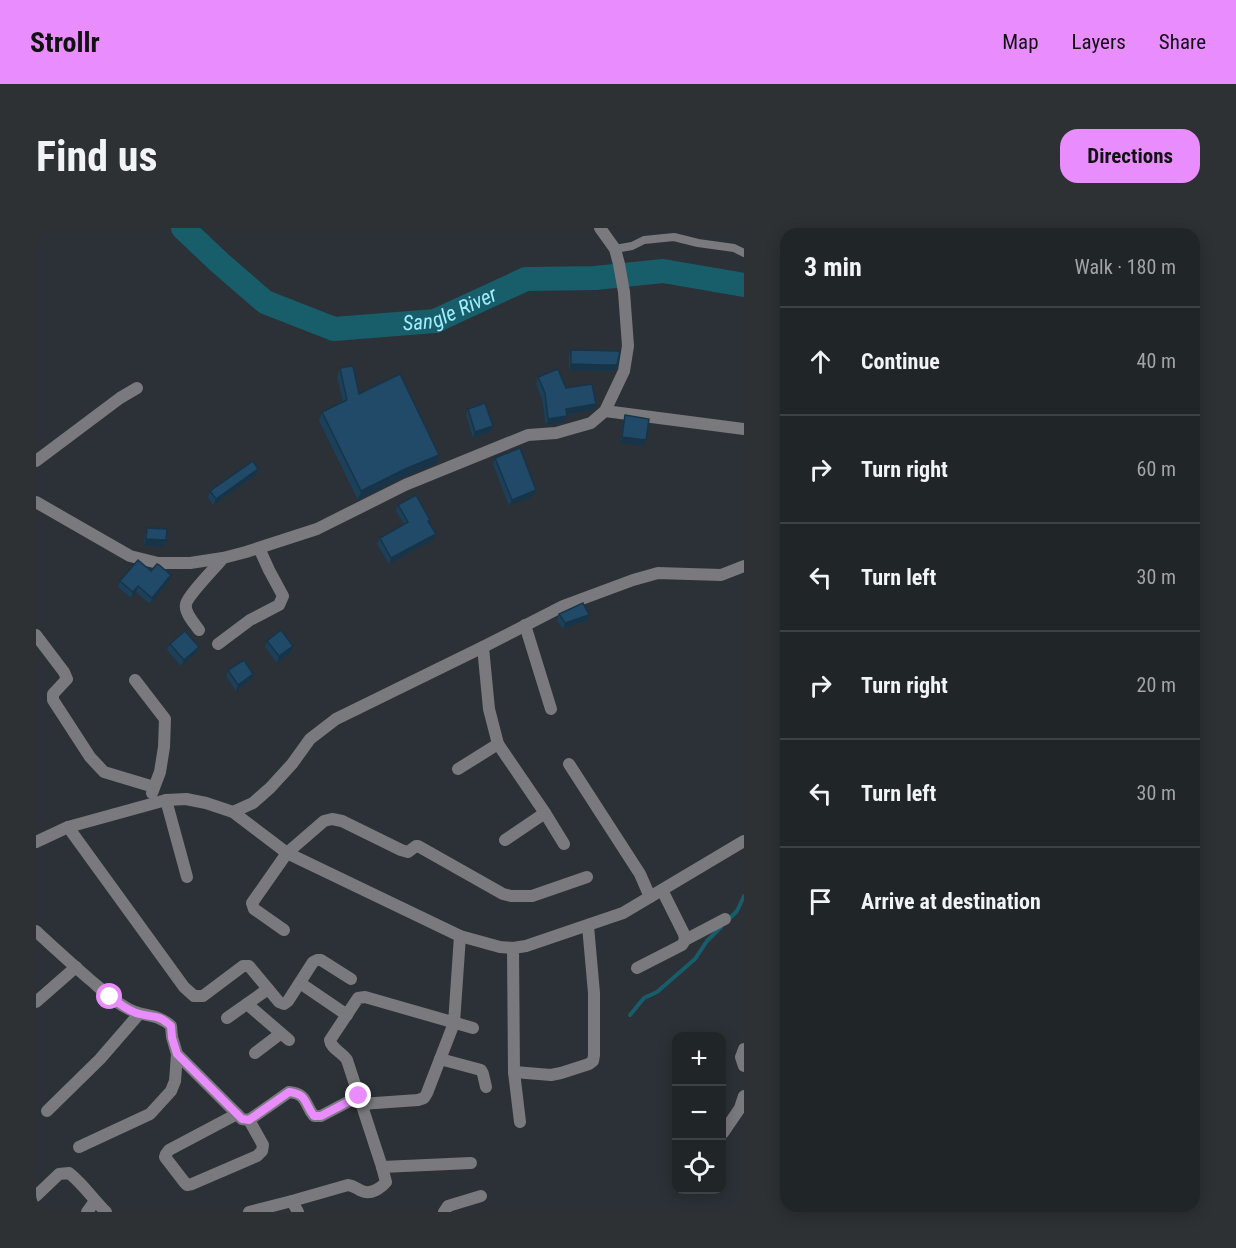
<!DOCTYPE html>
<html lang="en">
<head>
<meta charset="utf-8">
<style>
  :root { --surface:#202528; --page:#2d3134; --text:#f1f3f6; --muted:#a2a5a8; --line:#3d4245; --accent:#e98dfe }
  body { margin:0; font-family:"Roboto Condensed",sans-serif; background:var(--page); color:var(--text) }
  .controls { position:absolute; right:18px; bottom:18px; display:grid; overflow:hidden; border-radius:12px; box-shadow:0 3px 15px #0003 }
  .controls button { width:54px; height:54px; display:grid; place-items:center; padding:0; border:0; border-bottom:2px solid var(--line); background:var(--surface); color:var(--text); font:30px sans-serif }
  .stop { position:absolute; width:18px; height:18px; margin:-14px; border:4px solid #e98dfe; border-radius:50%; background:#fff }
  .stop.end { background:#e98dfe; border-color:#fff; box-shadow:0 2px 6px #0008 }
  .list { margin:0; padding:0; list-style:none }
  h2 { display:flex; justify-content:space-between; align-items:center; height:78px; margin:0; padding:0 24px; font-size:26px }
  h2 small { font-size:20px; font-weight:400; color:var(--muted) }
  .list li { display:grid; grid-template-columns:39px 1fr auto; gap:18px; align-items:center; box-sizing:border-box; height:108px; padding:0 24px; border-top:2px solid var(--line) }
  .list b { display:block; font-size:22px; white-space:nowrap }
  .list em { font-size:20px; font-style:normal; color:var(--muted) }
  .icon { flex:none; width:33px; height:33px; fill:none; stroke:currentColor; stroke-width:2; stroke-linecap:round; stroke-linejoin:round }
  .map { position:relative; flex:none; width:708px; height:984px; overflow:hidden; border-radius:18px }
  header { display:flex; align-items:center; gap:36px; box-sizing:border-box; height:84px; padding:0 30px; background:var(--accent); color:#111 }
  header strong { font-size:28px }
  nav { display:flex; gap:33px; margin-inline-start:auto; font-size:21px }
  .intro { display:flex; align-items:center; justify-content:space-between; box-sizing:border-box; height:144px; padding:0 36px }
  h1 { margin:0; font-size:42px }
  .button { padding:15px 27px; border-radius:18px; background:var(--accent); color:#111; font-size:21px; font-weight:700 }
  main { display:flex; gap:36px; padding:0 36px }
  aside { flex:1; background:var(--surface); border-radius:18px; box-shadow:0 3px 15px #0003 }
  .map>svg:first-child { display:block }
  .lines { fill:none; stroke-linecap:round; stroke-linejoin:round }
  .stream { stroke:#175d6a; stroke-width:4 }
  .river { stroke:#175d6a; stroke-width:24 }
  .service { stroke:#7a797d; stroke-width:8 }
  .minor { stroke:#7a797d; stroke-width:12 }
  .wall { fill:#1c4059 }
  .shaded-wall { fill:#173449 }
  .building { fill:#214a68; stroke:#173449; stroke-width:1.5 }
  .route { stroke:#e98dfe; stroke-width:8 }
  .labels { text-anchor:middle; stroke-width:5; stroke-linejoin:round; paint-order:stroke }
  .water-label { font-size:21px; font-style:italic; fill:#a0edfe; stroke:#16181b }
</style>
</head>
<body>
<header>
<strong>Strollr</strong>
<nav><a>Map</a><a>Layers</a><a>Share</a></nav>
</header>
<div class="intro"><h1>Find us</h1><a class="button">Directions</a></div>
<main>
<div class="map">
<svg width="708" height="984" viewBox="0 0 708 984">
  <rect width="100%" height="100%" fill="#2b3136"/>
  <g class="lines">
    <g class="stream">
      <path d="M692,692L701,683L708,668"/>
      <path d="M594,787L608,770L621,764L659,731L671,713L685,699"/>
    </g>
    <path class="river" id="s1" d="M147,0L184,35L229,74L298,101L399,93L490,51L559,50L627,43L708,57"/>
    <path class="service" d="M579,21L596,18L608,12L638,9L662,15L698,20L708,25"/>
    <g class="minor">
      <path d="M569,183L708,201"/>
      <path d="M0,233L84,170L101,160"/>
      <path d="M0,274L94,328L122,335H154L187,330L210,324L281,301L369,257L492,207L520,205L555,195L569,183L588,143L592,118L588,64L583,36L579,21L564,0"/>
      <path d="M489,397L515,481"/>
      <path d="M163,402C158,395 148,384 150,376C152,367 180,339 187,330"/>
      <path d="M0,407L28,444L31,451L17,466V472L54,529L68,544L118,559"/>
      <path d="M182,416L214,392L243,377L247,368L233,342L223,320"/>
      <path d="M447,419L453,481L462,516L509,585L528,616"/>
      <path d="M99,452L129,491L128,519L124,544L116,565"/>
      <path d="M533,536L604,646L614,669"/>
      <path d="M422,541L462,516"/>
      <path d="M130,572L151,649"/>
      <path d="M197,584L217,575L234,560L256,536L274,511L300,491L447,419L527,378L597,352L622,345L685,347L708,338"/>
      <path d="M32,599L148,759L158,768H167L207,738H213L243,774L248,776L252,773L277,734L281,732H285L315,751"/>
      <path d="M469,612L509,585"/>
      <path d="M0,614L32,599L130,572L150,571L170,575L197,584L251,625L424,708L464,719L477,720L490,718L587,685L708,613"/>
      <path d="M248,702L218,681L216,675L251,625L288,593L296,591L306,593L365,622L372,624L380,618H382L467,666L475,668H496L551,649"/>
      <path d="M0,703C17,719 35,735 52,750C64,760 75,771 89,779C106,790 120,784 135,798L136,809L141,826L206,891L213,892L253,864C272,866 268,876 278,888H285L323,868"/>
      <path d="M649,712L689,691"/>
      <path d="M477,720L478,844L484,894"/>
      <path d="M601,740L646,717L649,712L648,706L626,662"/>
      <path d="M264,755L311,787"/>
      <path d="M0,774L40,739"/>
      <path d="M211,776L253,812"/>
      <path d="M191,790L232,761"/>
      <path d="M708,821L705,829L708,838"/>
      <path d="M219,825L244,806"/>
      <path d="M404,831L445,842L447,846L450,859"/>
      <path d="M478,844L515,847L525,845L553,836L557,833L558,827V765L552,698"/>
      <path d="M325,876L382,872L388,870L391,865L418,795L424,708"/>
      <path d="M11,883L64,831L103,786"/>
      <path d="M201,886L133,922L130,926L129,929L149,955L151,957L156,956L221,928L226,923L227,917L213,892"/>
      <path d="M686,905H687L704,880L708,868"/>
      <path d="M43,919L114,886L135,863L139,853L141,826"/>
      <path d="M346,939L435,935"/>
      <path d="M0,968L23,946L33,945C47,956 57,971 70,984"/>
      <path d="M256,973L312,957C319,958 321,961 326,963C335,967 345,960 350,954L346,939L311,832C306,824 295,821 294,812L322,770L329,769L437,800"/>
      <path d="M51,984L59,973"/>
      <path d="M213,984L256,973L262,984"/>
      <path d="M408,984L412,978L445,968"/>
    </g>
  </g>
  <g class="wall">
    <path d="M535,122L581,137L579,143L533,142V128Z"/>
    <path d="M304,140L323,166L403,227L400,236L365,250L322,272L283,193L286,184L307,174L301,149Z"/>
    <path d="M502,149L530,160L557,182L531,187L529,194L510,197L506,171L500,156Z"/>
    <path d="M432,181L457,198L454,204L437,210L430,187Z"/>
    <path d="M589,187L610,212L608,218L584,215L587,194Z"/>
    <path d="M459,230L497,268L473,278L457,236Z"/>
    <path d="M220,247L177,277L172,269L174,263Z"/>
    <path d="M362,277L393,295L397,312L353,336L341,316L344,310L368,296L360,283Z"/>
    <path d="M111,300L130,312L127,319L108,317L109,306Z"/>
    <path d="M115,343L133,353L114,376L100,364L95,370L82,359L84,353Z"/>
    <path d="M523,386L553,387L551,393L527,401L521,392Z"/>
    <path d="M231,413L257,418L255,424L241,435L229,419Z"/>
    <path d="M134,416L163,419L160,425L145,438L131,422Z"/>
    <path d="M192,442L215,452L200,463L190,448Z"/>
  </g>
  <g class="shaded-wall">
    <path d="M535,136L581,137L579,143L533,142Z"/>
    <path d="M560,176L557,182L528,187L530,181Z"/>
    <path d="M531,188L529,194L510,197L512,191Z"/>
    <path d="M457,198L454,204L437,210L439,204Z"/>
    <path d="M586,209L610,212L608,218L584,215Z"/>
    <path d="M403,227L400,236L365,250L322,272L325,263L369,241Z"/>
    <path d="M222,241L220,247L177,277L180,271Z"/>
    <path d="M500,262L497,268L473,278L476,272Z"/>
    <path d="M400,306L397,312L353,336L355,330Z"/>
    <path d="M110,311L130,312L127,319L108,317Z"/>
    <path d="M135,347L133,353L114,376L116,370Z"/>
    <path d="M102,358L100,364L95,370L97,364Z"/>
    <path d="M553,387L551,393L527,401L529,395Z"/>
    <path d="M257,418L255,424L241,435L243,428Z"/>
    <path d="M163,419L160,425L145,438L148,432Z"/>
    <path d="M217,446L215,452L200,463L202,457Z"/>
  </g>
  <g class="building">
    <path d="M535,122L584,123L581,137H567L535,136Z"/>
    <path d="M317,138L323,166L364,146L403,227L369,241L325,263L286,184L311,172L304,140Z"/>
    <path d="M522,141L530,160L556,156L560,176L530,181L531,188L512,191L509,165L502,149Z"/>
    <path d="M449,175L457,198L439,204L432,181Z"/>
    <path d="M589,187L613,191L610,212L586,209Z"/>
    <path d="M484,220L500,262L476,272L459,230Z"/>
    <path d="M217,233L222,241L180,271L174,263Z"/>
    <path d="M380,267L394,292L392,293L400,306L355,330L344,310L372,294L362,277Z"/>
    <path d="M111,300L131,301L130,312L110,311Z"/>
    <path d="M102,332L115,343L121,336L123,337L135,347L116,370L102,358L97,364L84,353Z"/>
    <path d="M547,375L553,387L529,395L523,386Z"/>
    <path d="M245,402L257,418L243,428L231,413Z"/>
    <path d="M149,403L163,419L148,432L134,416Z"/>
    <path d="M208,432L217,446L202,457L192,442Z"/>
  </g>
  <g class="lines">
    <path class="route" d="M74,769C83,775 93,784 104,786C119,790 122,786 135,798L136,810L141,826L206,891L213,892L253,864C272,866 268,876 278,888H285L323,868"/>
  </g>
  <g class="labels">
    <g class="water-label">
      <text dy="7" stroke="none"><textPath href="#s1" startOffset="303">Sangle River</textPath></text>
    </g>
  </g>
</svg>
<div class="controls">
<button>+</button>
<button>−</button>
<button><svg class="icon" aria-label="locate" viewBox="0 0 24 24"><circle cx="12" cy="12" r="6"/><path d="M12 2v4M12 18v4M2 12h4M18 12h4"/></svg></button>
</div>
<div class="stop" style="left:74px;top:769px"></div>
<div class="stop end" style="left:323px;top:868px"></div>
</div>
<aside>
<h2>3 min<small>Walk · 180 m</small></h2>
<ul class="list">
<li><svg class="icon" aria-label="ahead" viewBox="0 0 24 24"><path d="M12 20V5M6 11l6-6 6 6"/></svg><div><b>Continue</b></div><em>40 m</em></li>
<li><svg class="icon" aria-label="right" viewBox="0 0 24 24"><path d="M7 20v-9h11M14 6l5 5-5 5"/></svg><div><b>Turn right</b></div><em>60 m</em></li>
<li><svg class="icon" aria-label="left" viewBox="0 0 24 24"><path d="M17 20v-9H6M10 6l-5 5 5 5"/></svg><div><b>Turn left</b></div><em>30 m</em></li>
<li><svg class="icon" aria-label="right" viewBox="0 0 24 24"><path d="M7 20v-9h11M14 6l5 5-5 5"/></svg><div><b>Turn right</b></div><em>20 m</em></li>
<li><svg class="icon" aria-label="left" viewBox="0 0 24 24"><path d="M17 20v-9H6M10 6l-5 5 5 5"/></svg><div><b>Turn left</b></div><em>30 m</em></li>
<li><svg class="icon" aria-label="arrive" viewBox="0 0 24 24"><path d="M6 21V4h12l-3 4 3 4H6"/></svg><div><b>Arrive at destination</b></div></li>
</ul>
</aside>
</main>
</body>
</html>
